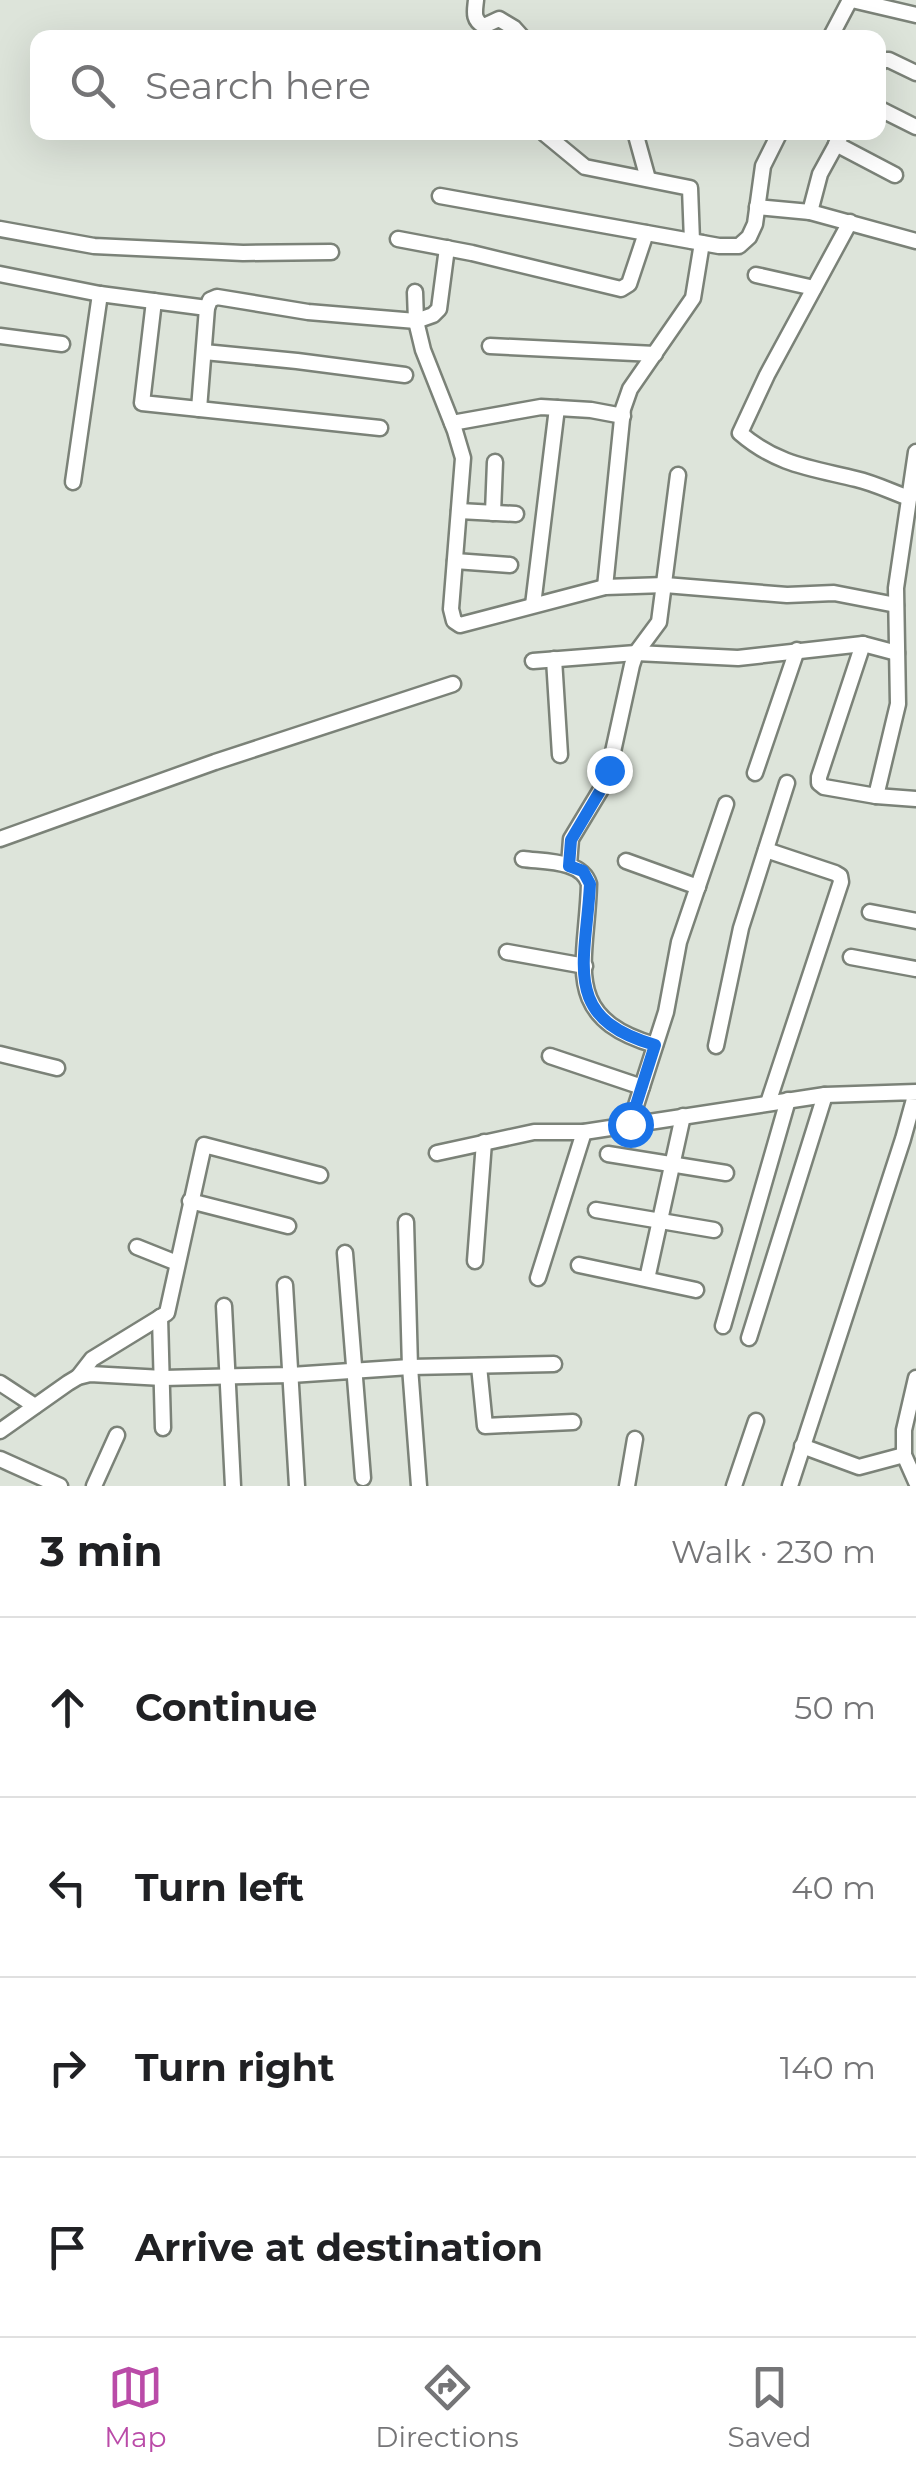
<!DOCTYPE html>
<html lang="en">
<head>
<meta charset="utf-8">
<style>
  :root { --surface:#fff; --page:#f6f6f6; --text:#202124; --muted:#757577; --line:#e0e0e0; --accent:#ba4ba8 }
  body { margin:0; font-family:Montserrat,sans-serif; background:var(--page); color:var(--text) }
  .stop { position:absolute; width:30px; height:30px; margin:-22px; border:8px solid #1a73e8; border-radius:50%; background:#fff }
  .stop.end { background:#1a73e8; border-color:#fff; box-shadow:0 2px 10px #0008 }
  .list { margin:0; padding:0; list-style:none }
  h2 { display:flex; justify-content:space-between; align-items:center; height:130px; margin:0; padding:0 40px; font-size:42px }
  h2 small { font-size:32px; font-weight:400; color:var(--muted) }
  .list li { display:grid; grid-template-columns:65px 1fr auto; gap:30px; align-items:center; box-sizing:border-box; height:180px; padding:0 40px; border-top:2px solid var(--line) }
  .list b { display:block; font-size:38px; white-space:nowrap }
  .list em { font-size:32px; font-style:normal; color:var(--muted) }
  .icon { flex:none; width:55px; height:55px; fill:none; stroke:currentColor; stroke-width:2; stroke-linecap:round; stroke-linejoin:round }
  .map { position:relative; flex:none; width:916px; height:1486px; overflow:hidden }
  .search { position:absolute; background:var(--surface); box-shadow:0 10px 40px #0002; left:30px; right:30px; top:30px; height:110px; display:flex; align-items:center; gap:25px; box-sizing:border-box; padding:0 35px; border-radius:20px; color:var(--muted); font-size:38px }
  .sheet { height:850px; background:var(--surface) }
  nav { display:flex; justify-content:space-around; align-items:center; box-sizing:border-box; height:140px; border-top:2px solid var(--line); background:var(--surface); font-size:28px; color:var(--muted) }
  nav a { display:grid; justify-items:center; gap:5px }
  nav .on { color:var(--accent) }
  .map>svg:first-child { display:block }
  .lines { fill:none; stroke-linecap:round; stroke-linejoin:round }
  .street-casing { stroke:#7b8278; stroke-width:19 }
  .street { stroke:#fff; stroke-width:14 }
  .route { stroke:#1a73e8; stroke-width:12 }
</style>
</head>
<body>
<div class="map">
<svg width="916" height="1486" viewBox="0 0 916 1486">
  <rect width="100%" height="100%" fill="#dde4da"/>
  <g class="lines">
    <g class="street-casing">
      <g id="street">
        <path d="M476,0C475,11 472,20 484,26L499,19L514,28L523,38"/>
        <path d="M852,0L916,15"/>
        <path d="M830,38L850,0"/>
        <path d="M878,65L883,60H889L916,73"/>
        <path d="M878,108L916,127"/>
        <path d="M635,132L648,179"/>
        <path d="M545,134L585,167L690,188L692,241"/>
        <path d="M836,144L895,175"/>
        <path d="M440,196L719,246H739L749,237L755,224L763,166L780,132"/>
        <path d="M757,207L810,212L916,241"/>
        <path d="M810,212L820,174L843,132"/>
        <path d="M850,222L767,375L740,433C777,465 811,468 856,479C874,483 892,492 909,498"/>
        <path d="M0,229L94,246L243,253L331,252"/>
        <path d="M398,239L472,253L621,289L629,284L646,233"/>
        <path d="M0,274L100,294L207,308"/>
        <path d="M756,275L814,288"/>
        <path d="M415,292L416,321L423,350L455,431L463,458L451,609L454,621L460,625L605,587L665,585L787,595L834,593L896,605"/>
        <path d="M154,301L142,403L380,428"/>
        <path d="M0,336L62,344"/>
        <path d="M490,346L655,354"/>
        <path d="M204,352L297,361L405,375"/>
        <path d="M199,409L207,308L210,300L217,297L308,312L416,321L433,315L439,309L447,248"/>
        <path d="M452,423L541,407L591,410L623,416"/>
        <path d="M73,482L100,294"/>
        <path d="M459,511L516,514"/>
        <path d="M493,513L495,462"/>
        <path d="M455,561L510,565"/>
        <path d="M605,587L623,409L630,389L693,298L702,243"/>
        <path d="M533,605L557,408"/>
        <path d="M863,644L819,777V783L824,787L876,796L916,799"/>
        <path d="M554,659L560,755"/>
        <path d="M533,661L636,653L738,658L863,644L897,653"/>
        <path d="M755,773L797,650"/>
        <path d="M876,796L898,704L896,588L916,452"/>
        <path d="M0,839L215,762L453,684"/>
        <path d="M766,850L835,873L840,876L841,882L768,1103"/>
        <path d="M523,859C545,862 582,860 589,884C587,963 559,1017 655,1045"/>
        <path d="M626,861L698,887"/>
        <path d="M569,865L571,839L603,786L609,770L632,665L636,653L659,622L678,475"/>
        <path d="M870,912L916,921"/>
        <path d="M507,952L585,966"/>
        <path d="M851,957L916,969"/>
        <path d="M716,1046L741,928L787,783"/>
        <path d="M0,1054L57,1068"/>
        <path d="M550,1056L642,1087"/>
        <path d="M630,1124L666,1012L679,942L726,804"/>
        <path d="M437,1153L534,1132H584L825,1095L916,1092L903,1139L790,1486"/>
        <path d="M608,1154L726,1173"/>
        <path d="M190,1201L288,1226"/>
        <path d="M596,1210L714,1230"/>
        <path d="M406,1222L410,1367L419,1486"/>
        <path d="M137,1247L177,1263"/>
        <path d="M345,1253L363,1478"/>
        <path d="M475,1261L484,1142"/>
        <path d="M579,1265L696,1290"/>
        <path d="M538,1278L584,1132"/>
        <path d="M647,1279L683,1116"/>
        <path d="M285,1285L297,1486"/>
        <path d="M224,1306L233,1486"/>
        <path d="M160,1317L163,1428"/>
        <path d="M723,1326L788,1100"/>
        <path d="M749,1338L825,1095"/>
        <path d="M479,1366L485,1426L573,1422"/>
        <path d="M78,1377L92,1359L167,1313L204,1145L320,1175"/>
        <path d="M916,1378L904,1430V1455L916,1482"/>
        <path d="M0,1383L35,1406"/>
        <path d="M0,1431L68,1383L78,1377L90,1374L163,1378L291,1375L410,1367L554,1364"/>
        <path d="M802,1446L859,1467L904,1455"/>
        <path d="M0,1459L60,1486"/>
        <path d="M94,1486L117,1435"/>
        <path d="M627,1486L635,1439"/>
        <path d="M734,1486L756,1421"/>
      </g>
    </g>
    <use href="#street" class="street"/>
  </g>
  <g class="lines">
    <path class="route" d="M609,770L603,786L571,840L569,866L583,871L590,884C586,963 560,1018 655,1045L630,1124"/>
  </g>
</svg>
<div class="stop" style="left:630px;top:1124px"></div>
<div class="stop end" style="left:609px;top:770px"></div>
<div class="search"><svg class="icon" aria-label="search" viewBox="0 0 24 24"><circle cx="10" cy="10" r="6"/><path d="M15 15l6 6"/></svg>Search here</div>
</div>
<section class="sheet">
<h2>3 min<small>Walk · 230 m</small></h2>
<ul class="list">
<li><svg class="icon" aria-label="ahead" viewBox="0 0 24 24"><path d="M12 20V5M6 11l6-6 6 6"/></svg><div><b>Continue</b></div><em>50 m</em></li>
<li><svg class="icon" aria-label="left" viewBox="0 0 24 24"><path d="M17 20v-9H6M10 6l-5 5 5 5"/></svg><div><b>Turn left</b></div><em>40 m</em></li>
<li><svg class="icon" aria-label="right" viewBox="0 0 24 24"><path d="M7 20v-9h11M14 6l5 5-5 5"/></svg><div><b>Turn right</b></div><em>140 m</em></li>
<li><svg class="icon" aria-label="arrive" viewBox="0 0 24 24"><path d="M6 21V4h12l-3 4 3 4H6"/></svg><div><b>Arrive at destination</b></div></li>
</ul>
</section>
<nav>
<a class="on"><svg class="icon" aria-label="map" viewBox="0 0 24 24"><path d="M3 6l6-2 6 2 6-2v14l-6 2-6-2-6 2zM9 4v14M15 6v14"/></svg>Map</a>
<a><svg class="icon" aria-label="directions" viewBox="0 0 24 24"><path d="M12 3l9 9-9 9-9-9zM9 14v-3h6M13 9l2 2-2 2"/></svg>Directions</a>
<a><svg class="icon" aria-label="saved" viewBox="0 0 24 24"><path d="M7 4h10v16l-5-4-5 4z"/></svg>Saved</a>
</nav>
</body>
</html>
